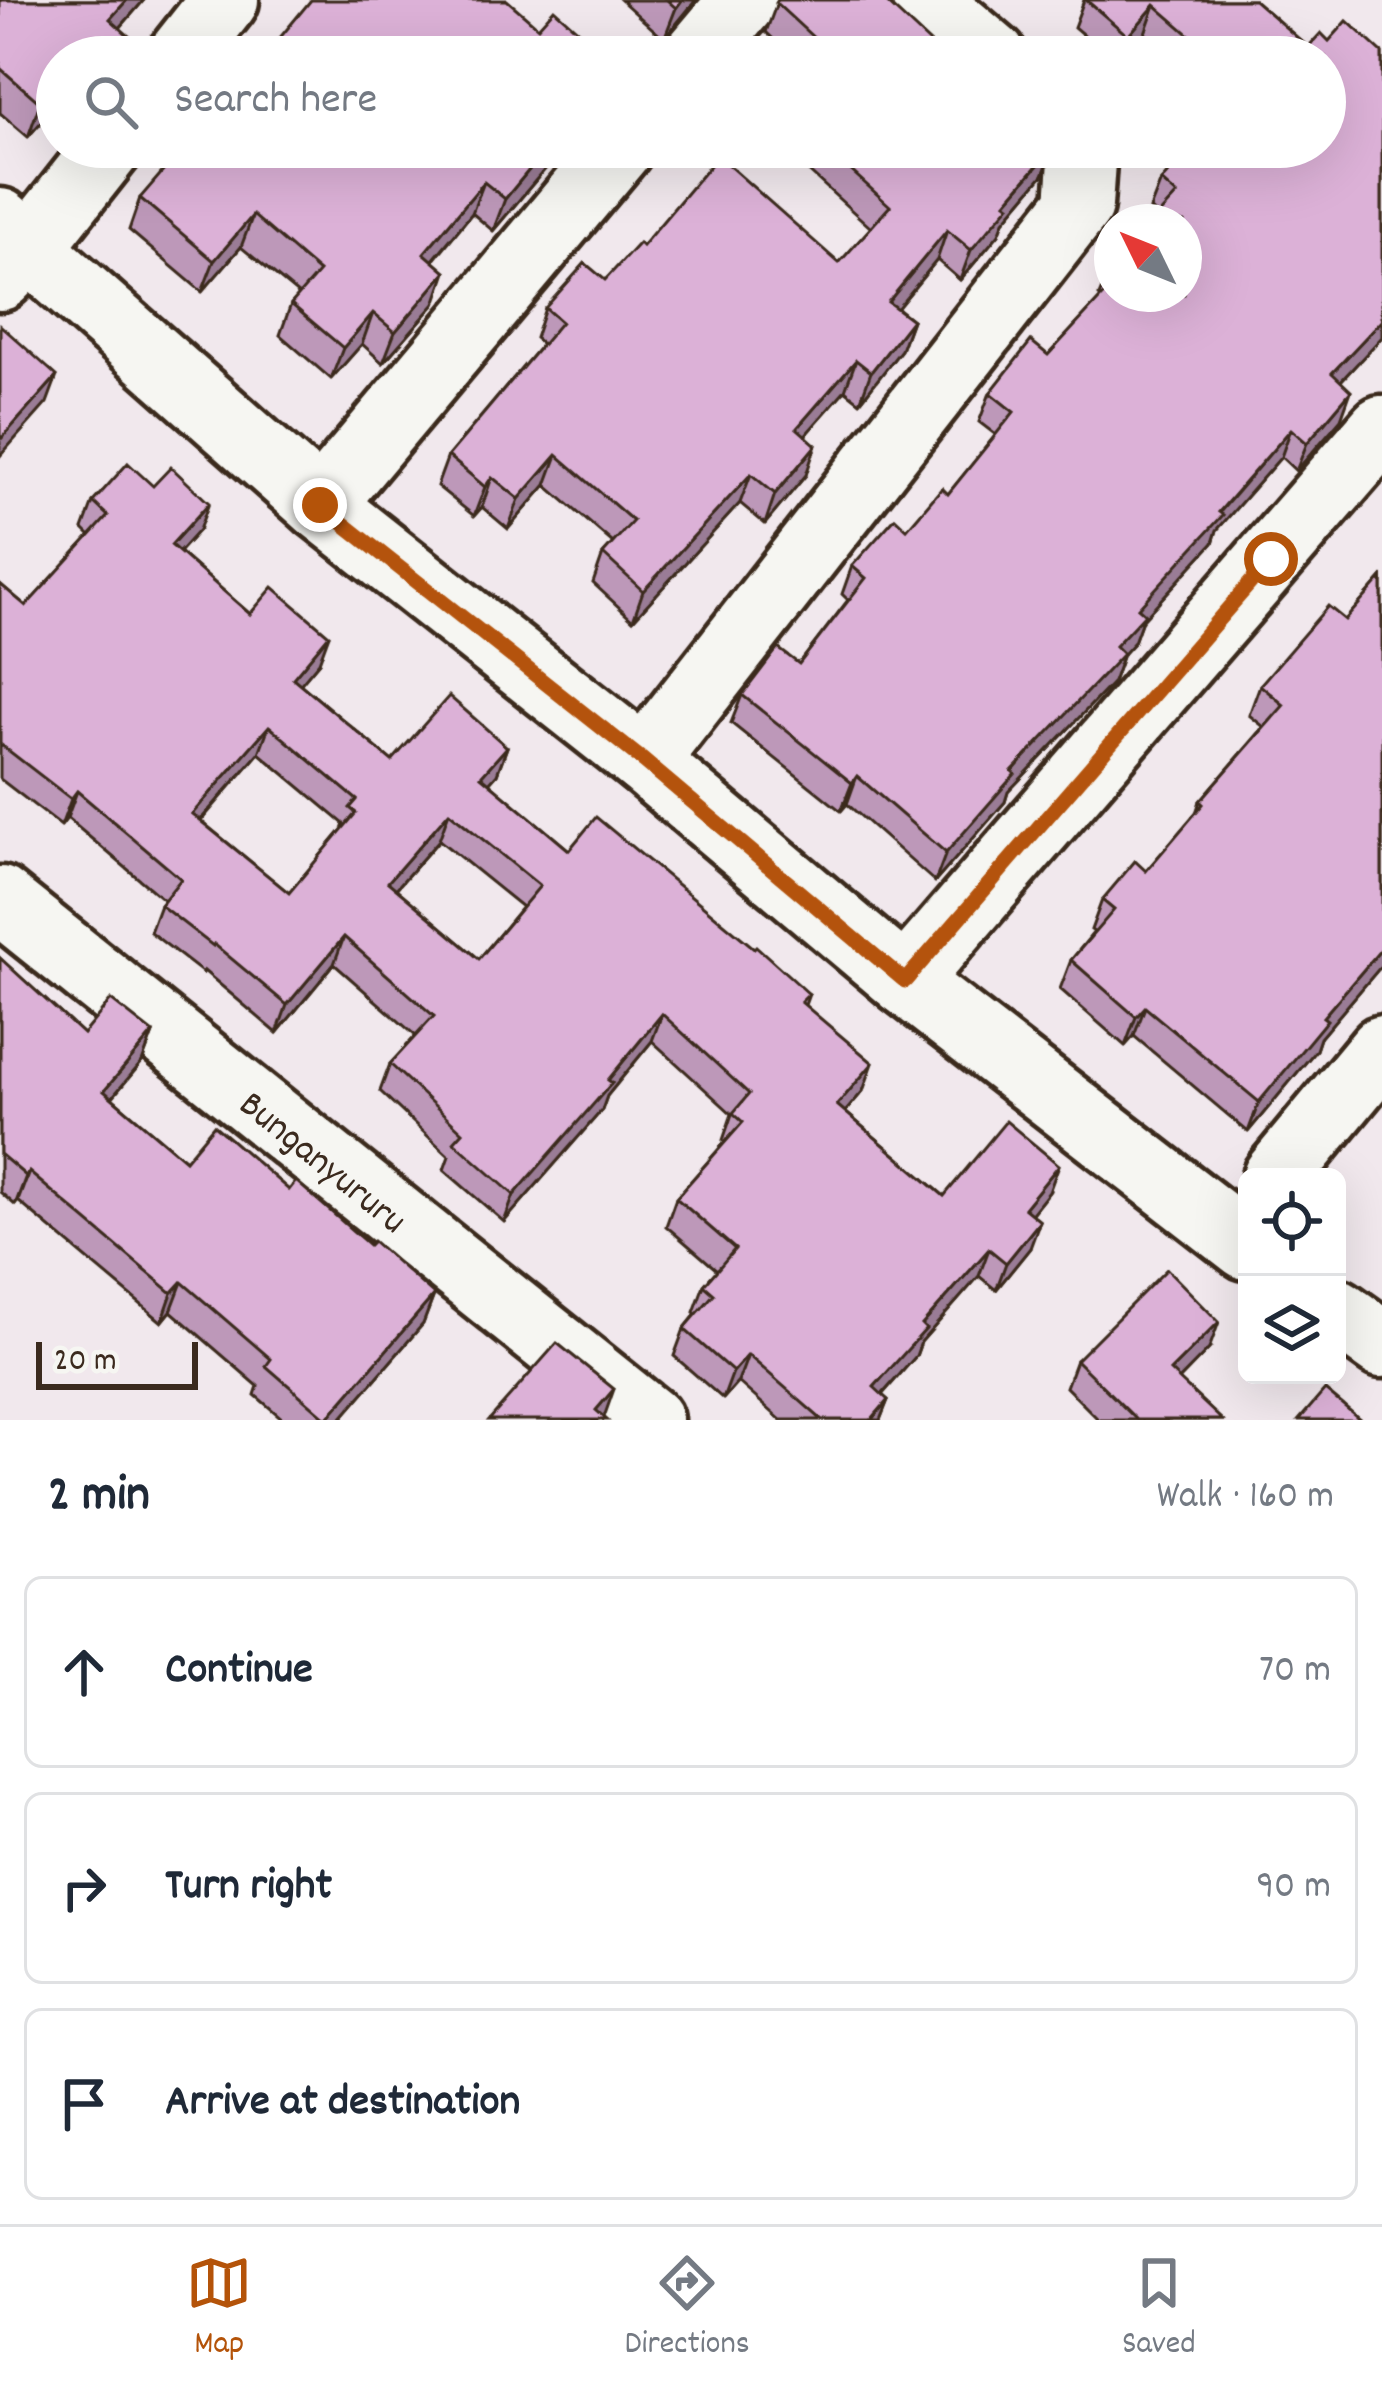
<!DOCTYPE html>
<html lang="en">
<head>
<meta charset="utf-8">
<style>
  :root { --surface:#fff; --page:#f6f6f7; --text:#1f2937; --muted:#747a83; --line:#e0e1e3; --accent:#b45309 }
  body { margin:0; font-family:Dekko,sans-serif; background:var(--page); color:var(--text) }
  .controls { position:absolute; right:36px; bottom:36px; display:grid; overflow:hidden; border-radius:18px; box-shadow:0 12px 48px #0002 }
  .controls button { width:108px; height:108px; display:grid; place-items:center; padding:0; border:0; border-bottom:3px solid var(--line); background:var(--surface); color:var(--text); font:60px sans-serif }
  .compass { position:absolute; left:1094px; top:204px; width:108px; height:108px; border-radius:50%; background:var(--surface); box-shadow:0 12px 48px #0002; rotate:313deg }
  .scale { position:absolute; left:36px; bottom:30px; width:162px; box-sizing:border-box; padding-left:12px; border:6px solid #3b2a1e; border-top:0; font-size:33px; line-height:42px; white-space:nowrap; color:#3b2a1e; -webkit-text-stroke:9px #f6f6f2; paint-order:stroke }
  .stop { position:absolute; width:36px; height:36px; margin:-27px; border:9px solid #b45309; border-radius:50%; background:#fff }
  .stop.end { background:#b45309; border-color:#fff; box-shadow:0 3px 12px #0008 }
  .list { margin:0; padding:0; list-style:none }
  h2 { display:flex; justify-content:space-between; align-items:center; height:156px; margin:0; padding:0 48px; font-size:51px }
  h2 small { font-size:39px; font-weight:400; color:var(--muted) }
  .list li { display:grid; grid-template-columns:78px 1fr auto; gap:36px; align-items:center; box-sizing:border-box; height:192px; margin:0 24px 24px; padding:0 24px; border:3px solid var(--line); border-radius:18px }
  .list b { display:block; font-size:45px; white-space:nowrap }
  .list em { font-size:39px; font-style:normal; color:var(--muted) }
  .icon { flex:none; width:66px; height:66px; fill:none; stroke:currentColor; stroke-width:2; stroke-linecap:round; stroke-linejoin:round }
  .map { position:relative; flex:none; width:1382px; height:1420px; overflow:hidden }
  .search { position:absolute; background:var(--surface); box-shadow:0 12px 48px #0002; left:36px; right:36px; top:36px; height:132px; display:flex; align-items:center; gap:30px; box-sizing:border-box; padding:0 42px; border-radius:66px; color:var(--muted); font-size:45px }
  .sheet { height:804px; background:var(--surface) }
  nav { display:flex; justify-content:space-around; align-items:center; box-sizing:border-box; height:168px; border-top:3px solid var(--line); background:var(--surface); font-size:33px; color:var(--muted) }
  nav a { display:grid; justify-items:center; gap:6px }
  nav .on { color:var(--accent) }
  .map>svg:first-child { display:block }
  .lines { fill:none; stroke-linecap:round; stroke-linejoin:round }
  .minor-casing { stroke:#3b2a1e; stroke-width:75 }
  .minor { stroke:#f6f6f2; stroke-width:66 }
  .wall { fill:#bd98b9; stroke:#3b2a1e; stroke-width:3; fill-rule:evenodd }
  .shaded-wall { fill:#9a7c96; stroke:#3b2a1e; stroke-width:3 }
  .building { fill:#dcb1d7; stroke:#3b2a1e; stroke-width:3; fill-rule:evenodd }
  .route { stroke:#b45309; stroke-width:15 }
  .labels { text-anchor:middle; stroke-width:12; stroke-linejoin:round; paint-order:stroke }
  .street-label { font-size:39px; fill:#3b2a1e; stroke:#f6f6f2 }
</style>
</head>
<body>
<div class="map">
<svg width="1382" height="1420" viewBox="0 0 1382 1420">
  <rect width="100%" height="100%" fill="#f1e8ed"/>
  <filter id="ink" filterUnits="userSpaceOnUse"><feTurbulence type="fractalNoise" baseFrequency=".00833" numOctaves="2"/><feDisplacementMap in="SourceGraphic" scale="24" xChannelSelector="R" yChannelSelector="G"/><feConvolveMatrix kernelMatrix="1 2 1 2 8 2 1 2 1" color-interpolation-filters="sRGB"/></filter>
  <g filter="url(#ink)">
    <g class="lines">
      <g class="minor-casing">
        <g id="minor">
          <path d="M926,0L993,57"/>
          <path d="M180,57L225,0"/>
          <path d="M696,57L744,0"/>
          <path d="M0,222L320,505L644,761L905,981L1247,1246"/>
          <path d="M0,277L30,247L109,147"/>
          <path d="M320,505L620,147"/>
          <path d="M644,761L1079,205L1083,147"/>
          <path d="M0,900L649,1420"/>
          <path d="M905,981L1382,429"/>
          <path d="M1276,1177L1382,1049"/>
          <path d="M1337,1312L1382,1344"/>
        </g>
      </g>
      <use href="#minor" class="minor"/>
    </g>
    <g class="wall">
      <path d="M0,0H144L120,28L57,57V104L28,137L0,113Z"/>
      <path d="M621,0H696L664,39Z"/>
      <path d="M778,0L945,57H792L766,32Z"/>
      <path d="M1084,0H1254L1308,47L1329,41L1382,53V337L1341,381V419L1296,471L1281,457L1217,530L1213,543L1142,620L1134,642L1123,654L1113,682L1008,792L1005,802L935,882L847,804L841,811L731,723L742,695L799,664L848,600L842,594L852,566L907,529L948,494L996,435L979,422L990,393L1048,355L1101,298L1099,296L1112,265V294L1158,216L1150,209L1161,181L1325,57H1172L1145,33L1124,57H1109L1074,27Z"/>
      <path d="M218,147H570L560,159L557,155L493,231L472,213L433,261L435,304L383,363L362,344L331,379L280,335L291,304L299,295L241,247L202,292L129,230L140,198L208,159Z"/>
      <path d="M782,147H1054L1043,175L1004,221L999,234L960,280L937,260L897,308L912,320L901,350L860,402L845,390L805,435L806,475L765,524L740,503L633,620L593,583L603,554L613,543L546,485L508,529L482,507L474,516L437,486L448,456L542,344L535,338L545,308L605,280L642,246L839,263L871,228Z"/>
      <path d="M93,502L199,530L179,552L250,614L319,662L300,684L392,761L507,747L497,774L489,783L569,850L809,994L805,1005L863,1091L845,1112L944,1196L1049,1192L1031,1214L1030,1248L996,1290L979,1276L921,1342L916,1356L882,1395L888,1400L880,1420H781L738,1382L723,1399L674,1356L684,1329L696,1314L694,1312L704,1285L717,1270L666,1226L676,1198L725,1142L723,1140L732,1114L652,1041L607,1096L602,1110L504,1222L444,1170L449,1156L380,1091L390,1064L416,1036L334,964L277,1033L204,971L203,973L150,932L160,905L164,900L67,818L61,826L0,779V584L26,606L90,536L83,529ZM259,753L344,824L342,830L289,893L201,821ZM439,840L522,907L479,959L396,889Z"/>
      <path d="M1382,578V965L1320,1038L1316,1050L1248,1132L1134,1036L1125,1046L1060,989L1071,960L1094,932L1091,930L1102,900L1146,871L1196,813L1200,801L1264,727L1249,715L1260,685L1345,620Z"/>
      <path d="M0,958L83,1034L153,1033L142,1062L112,1098L185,1160L289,1190L369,1245L434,1295L423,1324L340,1420H284L255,1395L258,1386L171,1311L162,1322L18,1201L15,1205L0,1192Z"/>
      <path d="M1209,1349L1179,1380L1222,1420H1099L1066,1387L1076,1360Z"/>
    </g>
    <g class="shaded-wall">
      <path d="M127,0H144L98,53L110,19Z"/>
      <path d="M682,0H696L664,39L676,8Z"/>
      <path d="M1155,5L1145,33L1124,57H1121L1128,36Z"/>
      <path d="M130,37L123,57H113Z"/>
      <path d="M57,84V104L28,137L40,103Z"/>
      <path d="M548,147H560L557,155L493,231L505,199Z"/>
      <path d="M1054,147L1043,175L1004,221L999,234L960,280L971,250L1006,202Z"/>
      <path d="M484,182L472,213L413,284L424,253Z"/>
      <path d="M253,215L241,247L202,292L214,261Z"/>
      <path d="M947,230L937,260L878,332L888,302Z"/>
      <path d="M446,272L435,304L383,363L395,332Z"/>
      <path d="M373,313L362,344L331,379L343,348Z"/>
      <path d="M912,320L901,350L860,402L871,372Z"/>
      <path d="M1382,320V337L1322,401L1332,373Z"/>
      <path d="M856,360L845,390L786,457L797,428Z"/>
      <path d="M57,376L47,403L0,456V440Z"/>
      <path d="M1351,391L1341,419L1296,471L1307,443Z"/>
      <path d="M1291,429L1281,457L1217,530L1213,543L1142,620L1134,642L1123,654L1113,682L1008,792L1005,802L935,882L946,853L1115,646L1138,608Z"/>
      <path d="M816,445L806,475L765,524L775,494Z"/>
      <path d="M557,455L546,485L508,529L519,499Z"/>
      <path d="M751,474L740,503L633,620L643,591Z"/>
      <path d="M492,477L482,507L474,516L485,487Z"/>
      <path d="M209,503L199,530L161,572L171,545Z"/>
      <path d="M329,635L319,662L283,705L293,678Z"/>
      <path d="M269,726L259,753L182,841L192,814Z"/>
      <path d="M507,747L497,774L471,803L481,776Z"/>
      <path d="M857,776L847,804L841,811L852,783Z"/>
      <path d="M77,791L67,818L61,826L71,799Z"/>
      <path d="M449,812L439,840L378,909L388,882Z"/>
      <path d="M344,937L334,964L277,1033L287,1005Z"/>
      <path d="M1382,948V965L1320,1038L1316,1050L1248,1132L1259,1102L1323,1017Z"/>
      <path d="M1145,1007L1134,1036L1125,1046L1136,1017Z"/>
      <path d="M662,1014L652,1041L607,1096L602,1110L504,1222L514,1195Z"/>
      <path d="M153,1033L142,1062L93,1120L104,1091Z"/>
      <path d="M873,1063L863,1091L828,1132L837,1105Z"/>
      <path d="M1059,1165L1049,1192L1014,1236L1024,1208Z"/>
      <path d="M29,1172L18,1201L15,1205L26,1176Z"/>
      <path d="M1040,1221L1030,1248L996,1290L1006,1263Z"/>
      <path d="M989,1249L979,1276L921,1342L916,1356L864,1415L874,1387L922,1325Z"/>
      <path d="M182,1282L171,1311L162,1322L172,1293Z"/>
      <path d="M434,1295L423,1324L340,1420H326Z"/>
      <path d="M1219,1322L1209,1349L1160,1399L1170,1371Z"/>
      <path d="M748,1355L738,1382L723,1399L733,1372Z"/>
      <path d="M614,1389L603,1420L596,1410Z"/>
      <path d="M888,1400L880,1420H871Z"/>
    </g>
    <g class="building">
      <path d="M0,0H127L110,19L130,37L113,57H57V84L40,103L0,68Z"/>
      <path d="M311,0H507L538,27L554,9L603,53L599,57H264Z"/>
      <path d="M667,0H682L676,8Z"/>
      <path d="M778,0H884L945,57H799L816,40L776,3Z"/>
      <path d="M1086,0H1254L1308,47L1321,33L1329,41L1347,21L1382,53V320L1332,373L1351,391L1307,443L1291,429L1219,512L1223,515L1138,608L1145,614L1115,646L1123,654L1012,771L1015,774L946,853L857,776L852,783L742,695L778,648L799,664L866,578L852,566L895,518L907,529L942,488L948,494L1014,412L990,393L1031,341L1048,355L1112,286V294H1184V222H1152L1177,195L1161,181L1191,147H1325V57H1215L1155,5L1128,36Z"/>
      <path d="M184,147H194L208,159L218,147H548L505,199L484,182L424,253L446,272L395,332L373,313L343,348L291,304L319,272L253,215L214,261L140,198Z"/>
      <path d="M825,147H1053L1006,202L1010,205L971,250L947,230L888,302L912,320L871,372L856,360L797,428L816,445L775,494L751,474L643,591L603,554L633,521L557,455L519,499L492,477L485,487L448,456L561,322L545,308L585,263L605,280L639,243L642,246L718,156L839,263L890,206Z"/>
      <path d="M0,325L57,376L0,440Z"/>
      <path d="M128,463L153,486L171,467L209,503L171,545L250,614L273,587L329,635L293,678L392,761L449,696L507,747L481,776L569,850L596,817L754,948L756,946L809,994L801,1002L873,1063L837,1105L944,1196L1006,1121L1059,1165L1024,1208L1040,1221L1006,1263L989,1249L922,1325L926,1329L874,1387L888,1400L871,1420H822L748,1355L733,1372L684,1329L714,1294L704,1285L735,1249L676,1198L743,1122L733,1113L749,1094L662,1014L608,1080L612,1083L514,1195L454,1142L463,1132L390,1064L434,1016L344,937L287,1005L214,944L213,946L160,905L181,879L77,791L71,799L0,744V584L26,606L108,516L93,502ZM269,726L357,800L350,808L356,813L289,893L192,814ZM449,812L540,886L479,959L388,882Z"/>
      <path d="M1382,578V948L1323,1017L1327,1020L1259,1102L1145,1007L1136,1017L1071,960L1114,910L1102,900L1135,861L1146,871L1203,804L1200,801L1284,705L1260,685L1328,606L1345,620Z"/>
      <path d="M0,958L83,1034L111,1000L153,1033L104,1091L185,1160L214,1125L289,1190L296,1181L369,1245L373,1241L434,1295L327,1419L266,1366L271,1359L182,1282L172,1293L29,1172L26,1176L0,1154Z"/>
      <path d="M1167,1269L1219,1322L1170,1371L1222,1420H1137L1076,1360Z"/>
      <path d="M557,1343L614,1389L596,1410L607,1420H489Z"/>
      <path d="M1325,1390L1361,1420H1299Z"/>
    </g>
  </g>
  <g class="lines" filter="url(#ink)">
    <path class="route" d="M320,505L644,761L905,981L1271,559"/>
  </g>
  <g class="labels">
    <g class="street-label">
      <text transform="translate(325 1160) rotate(39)" y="14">Bunganyururu</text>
    </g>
  </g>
</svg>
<div class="controls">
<button><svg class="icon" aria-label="locate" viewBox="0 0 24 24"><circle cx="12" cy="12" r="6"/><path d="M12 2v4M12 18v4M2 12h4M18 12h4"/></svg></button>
<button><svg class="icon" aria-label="layers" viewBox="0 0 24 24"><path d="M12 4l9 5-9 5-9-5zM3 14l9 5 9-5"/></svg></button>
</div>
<svg class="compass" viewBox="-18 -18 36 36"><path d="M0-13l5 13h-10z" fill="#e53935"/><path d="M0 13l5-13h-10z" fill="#747a83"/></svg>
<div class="scale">20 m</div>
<div class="stop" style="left:1271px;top:559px"></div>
<div class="stop end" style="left:320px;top:505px"></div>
<div class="search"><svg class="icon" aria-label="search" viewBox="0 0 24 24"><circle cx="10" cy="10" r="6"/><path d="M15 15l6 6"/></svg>Search here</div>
</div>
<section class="sheet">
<h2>2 min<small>Walk · 160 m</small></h2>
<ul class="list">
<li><svg class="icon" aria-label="ahead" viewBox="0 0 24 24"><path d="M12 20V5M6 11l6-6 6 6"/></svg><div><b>Continue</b></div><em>70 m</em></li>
<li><svg class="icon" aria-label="right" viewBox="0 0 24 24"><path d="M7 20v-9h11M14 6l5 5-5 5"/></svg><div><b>Turn right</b></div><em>90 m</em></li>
<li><svg class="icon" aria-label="arrive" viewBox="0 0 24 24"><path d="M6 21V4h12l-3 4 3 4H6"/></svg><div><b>Arrive at destination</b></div></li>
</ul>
</section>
<nav>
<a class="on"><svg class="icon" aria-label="map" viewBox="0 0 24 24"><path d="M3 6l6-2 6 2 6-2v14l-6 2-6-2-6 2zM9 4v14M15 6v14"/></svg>Map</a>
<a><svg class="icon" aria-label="directions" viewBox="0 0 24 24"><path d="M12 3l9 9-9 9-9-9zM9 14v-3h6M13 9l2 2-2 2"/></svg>Directions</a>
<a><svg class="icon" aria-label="saved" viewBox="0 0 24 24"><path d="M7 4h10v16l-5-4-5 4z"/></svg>Saved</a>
</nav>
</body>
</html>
